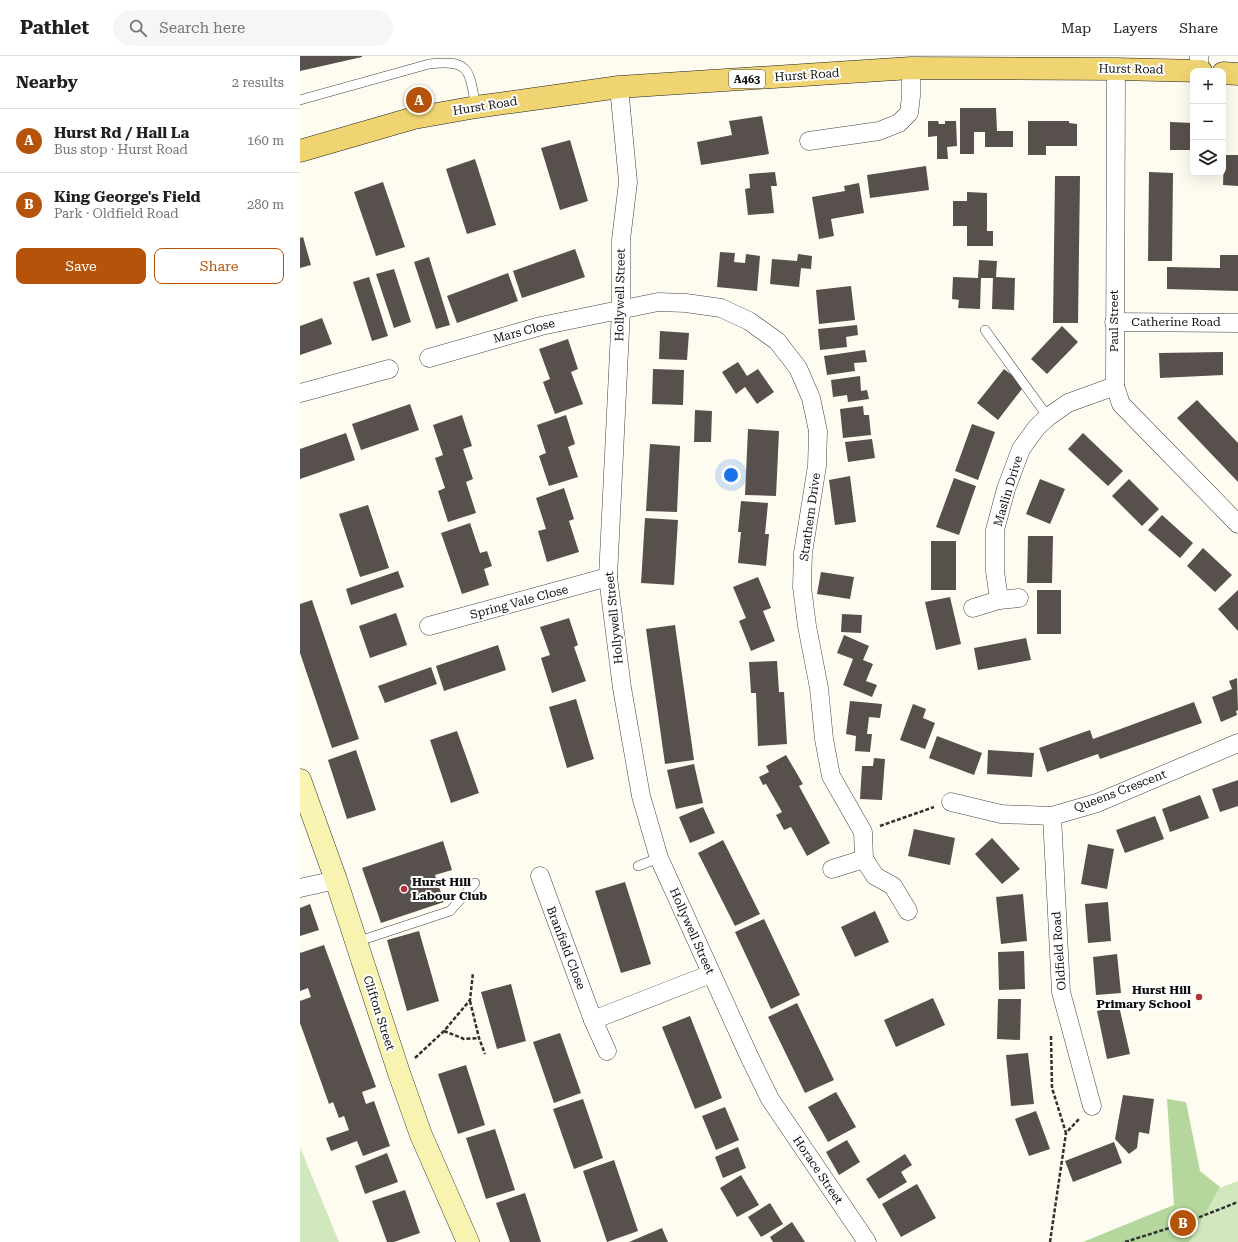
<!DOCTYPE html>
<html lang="en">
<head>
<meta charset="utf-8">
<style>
  :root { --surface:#fff; --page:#f6f6f6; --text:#202124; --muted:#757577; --line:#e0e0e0; --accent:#b45309 }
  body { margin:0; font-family:"Roboto Serif",serif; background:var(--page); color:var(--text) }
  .controls { position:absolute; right:12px; top:12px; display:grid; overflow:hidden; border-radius:8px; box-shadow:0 4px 16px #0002 }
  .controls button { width:36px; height:36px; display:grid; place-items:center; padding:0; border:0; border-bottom:1px solid var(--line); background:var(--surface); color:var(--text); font:20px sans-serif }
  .you { position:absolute; left:431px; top:419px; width:14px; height:14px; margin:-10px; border:3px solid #fff; border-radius:50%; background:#1a73e8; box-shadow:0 0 0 6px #1a73e833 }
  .badge { display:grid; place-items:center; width:26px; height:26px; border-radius:50%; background:var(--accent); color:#fff; font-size:13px; font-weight:700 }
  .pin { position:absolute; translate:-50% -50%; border:2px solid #fff; box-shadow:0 1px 4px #0006 }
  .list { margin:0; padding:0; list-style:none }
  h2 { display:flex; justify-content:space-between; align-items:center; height:52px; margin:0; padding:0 16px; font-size:17px }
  h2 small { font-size:13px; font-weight:400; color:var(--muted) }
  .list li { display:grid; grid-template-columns:26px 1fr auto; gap:12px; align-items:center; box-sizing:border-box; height:64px; padding:0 16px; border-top:1px solid var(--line) }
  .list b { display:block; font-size:15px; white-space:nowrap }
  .list p { margin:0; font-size:13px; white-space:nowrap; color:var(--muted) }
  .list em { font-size:13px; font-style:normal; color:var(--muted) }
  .actions { display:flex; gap:8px; padding:12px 16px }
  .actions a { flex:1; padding:9px 0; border:1px solid var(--accent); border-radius:8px; text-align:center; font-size:14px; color:var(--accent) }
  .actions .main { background:var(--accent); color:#fff }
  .icon { flex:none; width:22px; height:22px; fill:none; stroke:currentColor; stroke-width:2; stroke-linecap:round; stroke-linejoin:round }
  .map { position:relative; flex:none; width:938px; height:1186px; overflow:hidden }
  header { display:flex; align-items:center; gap:24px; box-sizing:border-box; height:56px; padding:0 20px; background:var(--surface); border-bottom:1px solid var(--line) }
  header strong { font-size:19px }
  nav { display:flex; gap:22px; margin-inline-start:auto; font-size:14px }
  .search { width:280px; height:36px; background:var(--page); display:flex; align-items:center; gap:10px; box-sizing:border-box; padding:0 14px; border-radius:22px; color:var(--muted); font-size:15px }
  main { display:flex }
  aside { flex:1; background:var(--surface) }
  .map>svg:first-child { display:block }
  .green { fill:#d1e7bd }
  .forest { fill:#b5d69d }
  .building { fill:#57504c }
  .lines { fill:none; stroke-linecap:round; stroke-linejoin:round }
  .lane-casing { stroke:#424242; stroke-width:10 }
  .street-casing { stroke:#424242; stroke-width:19 }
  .secondary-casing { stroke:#313131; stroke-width:23 }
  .primary-casing { stroke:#202020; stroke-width:23 }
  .path { stroke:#313131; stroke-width:2.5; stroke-dasharray:4 2; stroke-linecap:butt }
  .lane { stroke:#fff; stroke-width:9 }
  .street { stroke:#fff; stroke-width:18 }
  .secondary { stroke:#f9f3b1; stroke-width:22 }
  .primary { stroke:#efd471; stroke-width:22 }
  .poi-dot { fill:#b63032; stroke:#fff; stroke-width:1.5 }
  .labels { text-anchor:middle; stroke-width:4; stroke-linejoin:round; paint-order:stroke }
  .shield { fill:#fff; stroke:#575757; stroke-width:1 }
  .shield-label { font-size:11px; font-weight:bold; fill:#0f0f0f }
  .street-label { font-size:12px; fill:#0f0f0f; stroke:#fff }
  .poi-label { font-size:12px; font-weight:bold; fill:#0f0f0f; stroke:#fff; text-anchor:start }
</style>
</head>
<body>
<header>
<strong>Pathlet</strong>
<div class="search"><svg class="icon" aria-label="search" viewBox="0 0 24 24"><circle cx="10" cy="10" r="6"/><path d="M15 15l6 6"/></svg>Search here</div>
<nav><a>Map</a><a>Layers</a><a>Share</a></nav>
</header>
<main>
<aside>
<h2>Nearby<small>2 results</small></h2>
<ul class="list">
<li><span class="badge">A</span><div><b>Hurst Rd / Hall La</b><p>Bus stop · Hurst Road</p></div><em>160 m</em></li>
<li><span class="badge">B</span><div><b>King George's Field</b><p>Park · Oldfield Road</p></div><em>280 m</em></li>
</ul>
<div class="actions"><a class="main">Save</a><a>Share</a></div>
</aside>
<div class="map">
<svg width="938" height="1186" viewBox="0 0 938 1186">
  <rect width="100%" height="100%" fill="#fefcf1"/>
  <g class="green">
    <path d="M0,1091L39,1186H0Z"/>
    <path d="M938,1125V1186H783L874,1149Z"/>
  </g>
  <path class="forest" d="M867,1043L886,1046L900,1115L920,1131L889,1186H783L874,1149Z"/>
  <g class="building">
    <path d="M0,0H62V1L0,15Z"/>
    <path d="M660,52H696L697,75H713V91H685V76H674V98H660Z"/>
    <path d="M462,60L469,98L401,109L397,86L432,79L429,65Z"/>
    <path d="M628,65H638L639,68H645V65H656L657,90L647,91L648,103H637V80L628,81Z"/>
    <path d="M728,65H769V67L777,68V90H746V99H728Z"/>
    <path d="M870,66L893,67V94H870Z"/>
    <path d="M270,84L288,145L260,154L241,92Z"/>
    <path d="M924,99H938V130L923,129Z"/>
    <path d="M175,103L196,169L167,178L146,113Z"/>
    <path d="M626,110L629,134L570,142L567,119Z"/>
    <path d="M475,116L477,130H471L474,157L448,159L445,133L450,132L449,118Z"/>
    <path d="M849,116L873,117L872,205H848Z"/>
    <path d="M755,120H780L778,267H753Z"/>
    <path d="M83,126L105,191L76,200L54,136Z"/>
    <path d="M559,127L564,157L531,163L534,180L519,183L512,141L545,135L544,130Z"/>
    <path d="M667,136L687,137V175H693V190H667V170H653V145H667Z"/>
    <path d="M3,181L11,209L0,212V182Z"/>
    <path d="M275,193L285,221L222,242L213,215Z"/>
    <path d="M420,196L435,197L434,206L445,207L446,198L460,200L457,235L417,231Z"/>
    <path d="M498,198L512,200L511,213L501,212L499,231L470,228L472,203L497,205Z"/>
    <path d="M920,199H938V235L867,233V211L920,212Z"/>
    <path d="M129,201L150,269L136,273L114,206Z"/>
    <path d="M679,204L697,205L696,221L715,222L714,254L692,253L693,222H681L680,253L658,252L659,244L652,243L653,221L678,222Z"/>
    <path d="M94,213L111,266L94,272L76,218Z"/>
    <path d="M208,217L218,245L157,267L147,240Z"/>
    <path d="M69,221L88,280L72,285L53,226Z"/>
    <path d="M551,230L555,264L519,268L516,234Z"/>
    <path d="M22,262L32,288L0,299V270Z"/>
    <path d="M557,269L558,279L546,281L547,291L520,294L518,273Z"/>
    <path d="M762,270L778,286L747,318L731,303Z"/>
    <path d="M360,275L389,277L387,304L359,303Z"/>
    <path d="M268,283L278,313L271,316L283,348L255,358L243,326L250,323L239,293Z"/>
    <path d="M565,294L567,306L554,307L555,315L527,319L524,300Z"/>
    <path d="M923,296V319L860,322L859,297Z"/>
    <path d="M438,306L447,320L458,313L474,336L457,348L445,331L436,338L422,316Z"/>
    <path d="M353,313L384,314L383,349L352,348Z"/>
    <path d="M704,313L725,329L698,364L677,347Z"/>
    <path d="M560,320L561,335L567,334L569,343L548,346L547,339L533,341L531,324Z"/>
    <path d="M897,344L938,387V426L877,362Z"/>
    <path d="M110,348L119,374L61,394L52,368Z"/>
    <path d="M563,350L564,359H569L571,379L543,382L540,353Z"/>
    <path d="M395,354L412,355L411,386H394Z"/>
    <path d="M162,359L172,390L163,393L173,423L166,426L176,457L148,466L138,435L145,432L135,402L143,399L133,369Z"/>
    <path d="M266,359L275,388L268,391L278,421L249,430L239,400L246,397L237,369Z"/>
    <path d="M672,368L695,376L678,424L655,415Z"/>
    <path d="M448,373L479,375L476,440L445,439Z"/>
    <path d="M46,377L55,404L0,423V393Z"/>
    <path d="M783,377L823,415L808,430L768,393Z"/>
    <path d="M572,383L575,402L548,406L545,386Z"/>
    <path d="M350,388L380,390L377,456L346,455Z"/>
    <path d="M550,420L556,466L535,469L529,424Z"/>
    <path d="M654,422L676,430L659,479L636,471Z"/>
    <path d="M740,423L765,433L750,468L726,458Z"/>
    <path d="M829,423L859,453L842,470L812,440Z"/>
    <path d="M264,432L274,463L269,465L279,496L247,506L238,475L246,473L236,442Z"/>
    <path d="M441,445L468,447L465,478H469L466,510L438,507L441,476H438Z"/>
    <path d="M68,449L89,512L60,521L39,458Z"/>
    <path d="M862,459L893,487L880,502L848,474Z"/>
    <path d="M345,462L378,464L374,529L341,527Z"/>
    <path d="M170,467L180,497L187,495L192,510L184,513L189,529L162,538L141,477Z"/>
    <path d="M728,480H753L752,527H727Z"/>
    <rect x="631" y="485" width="25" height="49"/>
    <path d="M903,492L932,519L915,536L887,510Z"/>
    <path d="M98,515L104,531L51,549L46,533Z"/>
    <path d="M521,516L554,521L550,543L517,538Z"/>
    <path d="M458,521L471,552L463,555L475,585L451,595L439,565L446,562L433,531Z"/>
    <rect x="737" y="534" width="24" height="44"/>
    <path d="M938,534V575L918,553Z"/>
    <path d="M650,541L661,588L636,594L625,546Z"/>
    <path d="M12,544L59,683L32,692L0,597V548Z"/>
    <path d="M96,557L107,589L70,602L59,570Z"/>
    <path d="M542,558L562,559L561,577L541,576Z"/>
    <path d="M269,562L278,589L274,591L286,625L252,637L241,602L250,599L240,571Z"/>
    <path d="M375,569L394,704L365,708L346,573Z"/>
    <path d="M544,579L569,590L563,604L573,608L566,625L577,629L572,641L543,629L553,603L537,597Z"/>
    <path d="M726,582L731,604L678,614L674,592Z"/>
    <path d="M198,589L206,614L144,635L136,610Z"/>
    <path d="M477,605L479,636H484L487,688L458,690L456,637H451L449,606Z"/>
    <path d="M131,611L137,628L85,647L78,630Z"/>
    <path d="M937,622L938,654L936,655L937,659L921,666L912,641L932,633L929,625Z"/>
    <path d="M276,643L294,703L267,712L249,651Z"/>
    <path d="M550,645L582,648L580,662L569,661L567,678H572L570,696L555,695L556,680L546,678Z"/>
    <path d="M894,646L902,667L800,703L798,698L747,716L739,692L790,674L793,683Z"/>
    <path d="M613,648L626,653L623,662L635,667L625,693L600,684Z"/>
    <path d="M157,675L179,737L151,747L130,684Z"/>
    <path d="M637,680L682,697L674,719L629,702Z"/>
    <path d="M56,694L76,754L47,763L28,704Z"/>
    <path d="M688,694L734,697L732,721L687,718Z"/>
    <path d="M486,699L503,728L499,730L530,787L507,800L491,771L484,774L476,759L482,756L466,728L463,729L459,721L469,716L466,710Z"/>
    <path d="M574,702L585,703L582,744L560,743L562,710H573Z"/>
    <path d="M394,708L403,747L376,753L367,714Z"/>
    <path d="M938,724V750L920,756L912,733Z"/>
    <path d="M900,739L909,762L870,776L862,753Z"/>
    <path d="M403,751L415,777L390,787L379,761Z"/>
    <path d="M855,760L864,783L825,797L816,774Z"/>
    <path d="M614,773L655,782L650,809L608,800Z"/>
    <path d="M692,782L720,813L702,828L675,798Z"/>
    <path d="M423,784L460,858L435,870L398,797Z"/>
    <path d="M143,785L152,814L135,819L144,846L81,867L62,812Z"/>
    <path d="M788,788L814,793L807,833L781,828Z"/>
    <path d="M325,826L351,908L321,917L295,835Z"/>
    <path d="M723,838L727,885L701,888L696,841Z"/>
    <path d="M808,846L811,885L788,887L785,848Z"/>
    <path d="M10,848L19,874L0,880V852Z"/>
    <path d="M575,855L589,886L555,901L541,871Z"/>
    <path d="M464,863L500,939L471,953L435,876Z"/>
    <path d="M119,875L139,945L107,955L87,884Z"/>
    <path d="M24,889L76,1031L62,1036L66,1048L74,1045L90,1090L63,1100L57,1085L31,1095L26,1082L49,1074L44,1060L39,1062L33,1046L29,1048L0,967V945L11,941L8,932L0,935V897Z"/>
    <path d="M724,895L725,933L699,934L698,896Z"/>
    <path d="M817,898L821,937L796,939L793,901Z"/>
    <path d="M211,928L226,985L197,993L181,936Z"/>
    <path d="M633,942L645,969L596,991L584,964Z"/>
    <path d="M698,943H721L720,984L697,983Z"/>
    <path d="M497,947L534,1024L505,1037L468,961Z"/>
    <path d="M819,950L830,998L807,1003L797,955Z"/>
    <path d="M390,960L422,1042L395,1053L362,971Z"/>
    <path d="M260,977L281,1037L254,1047L233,986Z"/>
    <path d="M728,997L734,1048L711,1050L706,999Z"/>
    <path d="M166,1009L185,1069L158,1078L138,1018Z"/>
    <path d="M536,1036L556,1071L528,1086L508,1051Z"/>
    <path d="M823,1039L854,1043L849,1078L839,1076L837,1092L829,1098L815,1083Z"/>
    <path d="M283,1043L303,1102L274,1113L253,1053Z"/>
    <path d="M425,1051L439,1084L416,1094L402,1060Z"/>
    <path d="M736,1055L750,1093L729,1100L715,1063Z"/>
    <path d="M195,1073L215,1134L186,1143L166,1082Z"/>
    <path d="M547,1084L560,1106L539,1119L526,1096Z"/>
    <path d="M814,1086L822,1107L773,1126L765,1105Z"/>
    <path d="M438,1091L446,1112L423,1122L415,1101Z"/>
    <path d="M87,1097L98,1126L65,1138L55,1110Z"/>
    <path d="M605,1098L612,1109L601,1116L607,1126L579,1143L566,1123Z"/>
    <path d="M314,1104L338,1175L307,1186L283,1115Z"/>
    <path d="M441,1119L459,1149L437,1161L420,1132Z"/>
    <path d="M617,1128L636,1162L601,1181L582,1148Z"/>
    <path d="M105,1134L120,1177L94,1186H87L72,1145Z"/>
    <path d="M225,1137L241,1186H210L196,1147Z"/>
    <path d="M470,1147L483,1168L461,1181L448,1161Z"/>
    <path d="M492,1166L505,1186H473L470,1181Z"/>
    <path d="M362,1172L368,1186H329Z"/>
  </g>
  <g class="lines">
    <g class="lane-casing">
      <g id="lane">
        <path d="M0,44L129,8C171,3 169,15 176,51"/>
        <path d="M685,274L748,361"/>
        <path d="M338,810L359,802"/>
        <path d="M56,886L150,855L175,827"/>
      </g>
    </g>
    <g class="street-casing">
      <g id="street">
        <path d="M899,0V15"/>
        <path d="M816,13L815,330L821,348L938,468"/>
        <path d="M319,31L328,126L321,184V254L308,521L322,632L341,740L359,802L449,1000L470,1043L567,1186"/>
        <path d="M509,85L579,75L599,67L609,57L611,40V12"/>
        <path d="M814,266L938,267"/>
        <path d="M129,302L241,270L358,246L386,247L421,252L449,265L477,285L498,312L511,342L518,375L517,410L503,497L502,531L507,570L519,632L524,683L531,720L563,776L564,803L575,820L593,830L608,855"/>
        <path d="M0,337L89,313"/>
        <path d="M699,544L695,515V474L706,433L721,393L737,371L748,361L768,347L815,330"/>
        <path d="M673,552L699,544L719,542"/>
        <path d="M129,570L308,521"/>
        <path d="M651,746L701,758L752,760L797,747L938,687"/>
        <path d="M752,760L761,936L792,1050"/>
        <path d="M532,813L564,803"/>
        <path d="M240,820L293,964L307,995"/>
        <path d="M0,832L36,824"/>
        <path d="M293,964L411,918"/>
      </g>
    </g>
    <g class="secondary-casing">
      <path id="secondary" d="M0,724L36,824L99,1017L121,1079L168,1186"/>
    </g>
    <g class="primary-casing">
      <g id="primary">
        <path d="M923,17L938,18"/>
        <path d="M0,95L114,62L176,51L319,31L611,12L816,13L901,15"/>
      </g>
    </g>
    <g class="path">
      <path d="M580,770L634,751"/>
      <path d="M170,945L179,982L185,998"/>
      <path d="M144,975L164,983L179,982"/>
      <path d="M751,980L752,1032L766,1077L779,1063"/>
      <path d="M115,1002L144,975L170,944L173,917"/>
      <path d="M750,1186L766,1077"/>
      <path d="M825,1186L882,1168L938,1146"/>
    </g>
    <use href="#lane" class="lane"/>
    <use href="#street" class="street"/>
    <use href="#secondary" class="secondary"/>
    <use href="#primary" class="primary"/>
  </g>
  <g class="poi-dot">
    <circle cx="104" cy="833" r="4"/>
    <circle cx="899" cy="941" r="4"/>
  </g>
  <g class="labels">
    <rect class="shield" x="429" y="14" width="36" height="18" rx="3"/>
    <g class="shield-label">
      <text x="447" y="27">A463</text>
    </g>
    <g class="street-label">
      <text transform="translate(831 13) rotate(1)" y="4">Hurst Road</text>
      <text transform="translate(507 19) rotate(-4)" y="4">Hurst Road</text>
      <text transform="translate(185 50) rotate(-9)" y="4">Hurst Road</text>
      <text transform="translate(320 239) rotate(-89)" y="4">Hollywell Street</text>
      <text transform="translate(814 265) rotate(-90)" y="4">Paul Street</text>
      <text x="876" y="270">Catherine Road</text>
      <text transform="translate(224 275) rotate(-15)" y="4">Mars Close</text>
      <text transform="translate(708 435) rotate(-73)" y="4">Maslin Drive</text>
      <text transform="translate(510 461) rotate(-82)" y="4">Strathern Drive</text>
      <text transform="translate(219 546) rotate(-15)" y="4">Spring Vale Close</text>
      <text transform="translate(314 562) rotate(-96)" y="4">Hollywell Street</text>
      <text transform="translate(820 735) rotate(-21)" y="4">Queens Crescent</text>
      <text transform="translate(392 875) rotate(66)" y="4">Hollywell Street</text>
      <text transform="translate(266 892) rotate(69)" y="4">Branfield Close</text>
      <text transform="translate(759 895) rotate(-94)" y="4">Oldfield Road</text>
      <text transform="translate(79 957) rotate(72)" y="4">Clifton Street</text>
      <text transform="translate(518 1114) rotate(56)" y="4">Horace Street</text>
    </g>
    <g class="poi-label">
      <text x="112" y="830">Hurst Hill<tspan x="112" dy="14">Labour Club</tspan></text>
      <text x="891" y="938" text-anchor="end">Hurst Hill<tspan x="891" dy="14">Primary School</tspan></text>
    </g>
  </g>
</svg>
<div class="controls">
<button>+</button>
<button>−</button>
<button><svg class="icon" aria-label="layers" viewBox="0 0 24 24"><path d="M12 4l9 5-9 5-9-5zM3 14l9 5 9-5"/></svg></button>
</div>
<div class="you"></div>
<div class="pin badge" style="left:119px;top:44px">A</div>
<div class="pin badge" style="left:883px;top:1167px">B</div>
</div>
</main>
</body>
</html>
